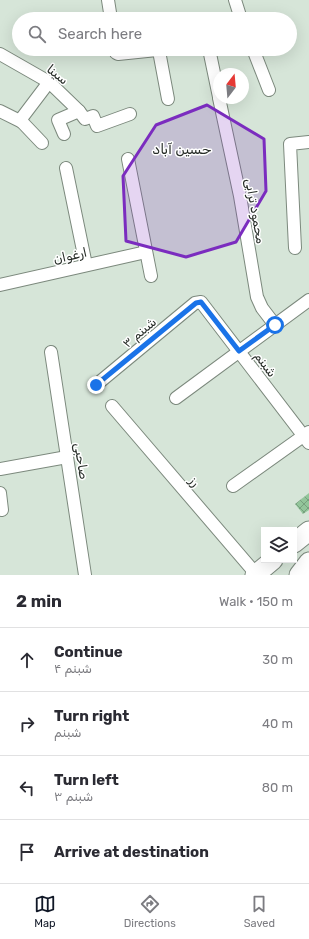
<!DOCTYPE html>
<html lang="en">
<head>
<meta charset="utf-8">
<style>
  :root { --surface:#fff; --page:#f7f7f7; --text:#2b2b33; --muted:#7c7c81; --line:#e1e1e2; --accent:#111827 }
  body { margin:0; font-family:Rubik,"Noto Naskh Arabic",sans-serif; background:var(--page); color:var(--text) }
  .controls { position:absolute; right:12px; bottom:12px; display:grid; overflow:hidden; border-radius:0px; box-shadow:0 4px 16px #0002 }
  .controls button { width:36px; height:36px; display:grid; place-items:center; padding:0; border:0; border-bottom:1px solid var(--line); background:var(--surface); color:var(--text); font:20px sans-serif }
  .compass { position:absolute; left:213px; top:68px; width:36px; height:36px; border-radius:50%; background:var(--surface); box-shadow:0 4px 16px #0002; rotate:16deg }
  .stop { position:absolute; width:12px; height:12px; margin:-9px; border:3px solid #1a73e8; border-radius:50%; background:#fff }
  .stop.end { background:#1a73e8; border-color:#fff; box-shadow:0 1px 4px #0008 }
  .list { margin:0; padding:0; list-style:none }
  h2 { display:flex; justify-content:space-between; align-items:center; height:52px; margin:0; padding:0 16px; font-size:17px }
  h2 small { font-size:13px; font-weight:400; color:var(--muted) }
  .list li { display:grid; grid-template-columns:26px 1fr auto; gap:12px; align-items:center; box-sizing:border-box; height:64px; padding:0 16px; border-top:1px solid var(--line) }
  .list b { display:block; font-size:15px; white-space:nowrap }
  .list p { margin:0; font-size:13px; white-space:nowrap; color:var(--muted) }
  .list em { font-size:13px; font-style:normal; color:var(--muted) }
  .icon { flex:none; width:22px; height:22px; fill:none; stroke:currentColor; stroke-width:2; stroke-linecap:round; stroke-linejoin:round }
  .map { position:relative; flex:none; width:309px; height:575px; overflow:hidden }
  .search { position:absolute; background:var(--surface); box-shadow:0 4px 16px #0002; left:12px; right:12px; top:12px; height:44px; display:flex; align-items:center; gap:10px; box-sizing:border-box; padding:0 14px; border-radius:22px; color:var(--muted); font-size:15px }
  .sheet { height:308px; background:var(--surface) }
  nav { display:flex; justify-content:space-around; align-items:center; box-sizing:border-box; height:56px; border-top:1px solid var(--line); background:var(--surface); font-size:11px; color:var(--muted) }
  nav a { display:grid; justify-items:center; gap:2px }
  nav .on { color:var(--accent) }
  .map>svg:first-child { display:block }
  .building { fill:url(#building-cross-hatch) }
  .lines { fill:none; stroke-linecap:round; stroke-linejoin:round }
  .street-casing { stroke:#7c897d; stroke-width:14 }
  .primary-casing { stroke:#7c897d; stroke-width:21 }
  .street { stroke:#fff; stroke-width:12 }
  .primary { stroke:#fff; stroke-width:19 }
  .route { stroke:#1a73e8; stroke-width:5 }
  .marked { fill:#7b2cbf; fill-opacity:0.2; stroke:#7b2cbf; stroke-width:3; stroke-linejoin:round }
  .labels { text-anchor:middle; stroke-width:3; stroke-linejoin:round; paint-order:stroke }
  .street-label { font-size:13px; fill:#272d28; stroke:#fff }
  .neighbourhood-label { font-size:14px; fill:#272d28; stroke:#fff }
</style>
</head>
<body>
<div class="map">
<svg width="309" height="575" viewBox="0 0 309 575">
  <defs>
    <pattern id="building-cross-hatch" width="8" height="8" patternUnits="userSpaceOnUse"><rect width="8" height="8" fill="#92c59a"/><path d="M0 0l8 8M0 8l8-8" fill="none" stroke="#77a07e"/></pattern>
  </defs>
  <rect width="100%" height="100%" fill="#d6e5d8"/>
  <path class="building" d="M309,493V510L303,514L295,504Z"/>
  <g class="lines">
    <g class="street-casing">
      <g id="street">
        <path d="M108,0L111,19"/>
        <path d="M235,0L241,19"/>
        <path d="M115,49L116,53L118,54L157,50L159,51L168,99"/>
        <path d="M209,49L219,97"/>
        <path d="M253,49L269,90"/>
        <path d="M0,54L49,82L79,111L85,119L93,116L97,126L130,114"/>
        <path d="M219,98L240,196L257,297L262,308L275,325"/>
        <path d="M0,111L22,122"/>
        <path d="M64,134L58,120L79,111"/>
        <path d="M42,143L22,122L21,119L49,82"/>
        <path d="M128,159L151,276"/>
        <path d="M66,168L86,265"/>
        <path d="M295,248L290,144L309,142"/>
        <path d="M0,285L146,252"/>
        <path d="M51,352L85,575"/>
        <path d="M96,385L195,303L201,302L309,443"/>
        <path d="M176,398L309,300"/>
        <path d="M112,406L256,574"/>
        <path d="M0,469L67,457"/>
        <path d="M233,486L309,432"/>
        <path d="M0,493L2,510"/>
      </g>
    </g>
    <g class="primary-casing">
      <g id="primary">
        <path d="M294,543L309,531"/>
        <path d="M255,575L273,560"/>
        <path d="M299,575L309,562"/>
      </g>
    </g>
    <use href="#street" class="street"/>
    <use href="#primary" class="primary"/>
  </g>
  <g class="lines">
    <path class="route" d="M96,385L196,303L201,302L239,351L275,325"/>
  </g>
  <path class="marked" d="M207,105L264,139L266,191L236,242L186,257L126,241L123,176L156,125Z"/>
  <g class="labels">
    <g class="street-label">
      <text transform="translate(58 74) rotate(38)" y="5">سینا</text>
      <text transform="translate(256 211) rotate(80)" y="5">محمود ترابی</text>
      <text transform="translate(70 255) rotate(-13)" y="5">ارغوان</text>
      <text transform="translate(139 332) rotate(-40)" y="5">شبنم ۳</text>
      <text transform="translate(266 364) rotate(53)" y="5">شبنم</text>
      <text transform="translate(82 461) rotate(81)" y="5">صاحبی</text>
      <text transform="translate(195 481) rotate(49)" y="5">رز</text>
    </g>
    <g class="neighbourhood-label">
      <text x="182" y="154">حسین آباد</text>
    </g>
  </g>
</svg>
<div class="controls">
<button><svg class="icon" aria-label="layers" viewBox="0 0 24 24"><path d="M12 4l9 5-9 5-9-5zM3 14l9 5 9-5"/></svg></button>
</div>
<svg class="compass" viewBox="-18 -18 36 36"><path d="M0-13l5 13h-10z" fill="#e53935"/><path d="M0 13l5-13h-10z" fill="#7c7c81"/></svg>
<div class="stop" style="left:275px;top:325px"></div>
<div class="stop end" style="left:96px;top:385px"></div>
<div class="search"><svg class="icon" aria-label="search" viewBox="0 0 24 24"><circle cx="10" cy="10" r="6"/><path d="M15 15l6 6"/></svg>Search here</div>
</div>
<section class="sheet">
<h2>2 min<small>Walk · 150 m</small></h2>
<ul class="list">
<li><svg class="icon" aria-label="ahead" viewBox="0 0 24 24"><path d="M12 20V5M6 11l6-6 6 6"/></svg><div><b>Continue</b><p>شبنم ۴</p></div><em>30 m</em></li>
<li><svg class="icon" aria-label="right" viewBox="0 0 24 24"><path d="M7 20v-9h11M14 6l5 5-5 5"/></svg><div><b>Turn right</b><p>شبنم</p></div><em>40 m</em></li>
<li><svg class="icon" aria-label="left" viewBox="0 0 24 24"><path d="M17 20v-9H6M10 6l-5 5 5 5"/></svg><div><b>Turn left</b><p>شبنم ۳</p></div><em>80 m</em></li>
<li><svg class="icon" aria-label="arrive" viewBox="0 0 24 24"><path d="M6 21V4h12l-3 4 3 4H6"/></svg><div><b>Arrive at destination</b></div></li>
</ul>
</section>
<nav>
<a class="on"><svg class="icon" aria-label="map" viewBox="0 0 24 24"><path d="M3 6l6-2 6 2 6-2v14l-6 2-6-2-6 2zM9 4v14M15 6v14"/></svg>Map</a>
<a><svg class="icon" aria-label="directions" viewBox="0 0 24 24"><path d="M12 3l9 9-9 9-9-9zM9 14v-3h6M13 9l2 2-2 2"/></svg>Directions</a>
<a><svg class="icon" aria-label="saved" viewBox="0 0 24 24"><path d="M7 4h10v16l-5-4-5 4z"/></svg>Saved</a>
</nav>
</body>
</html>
